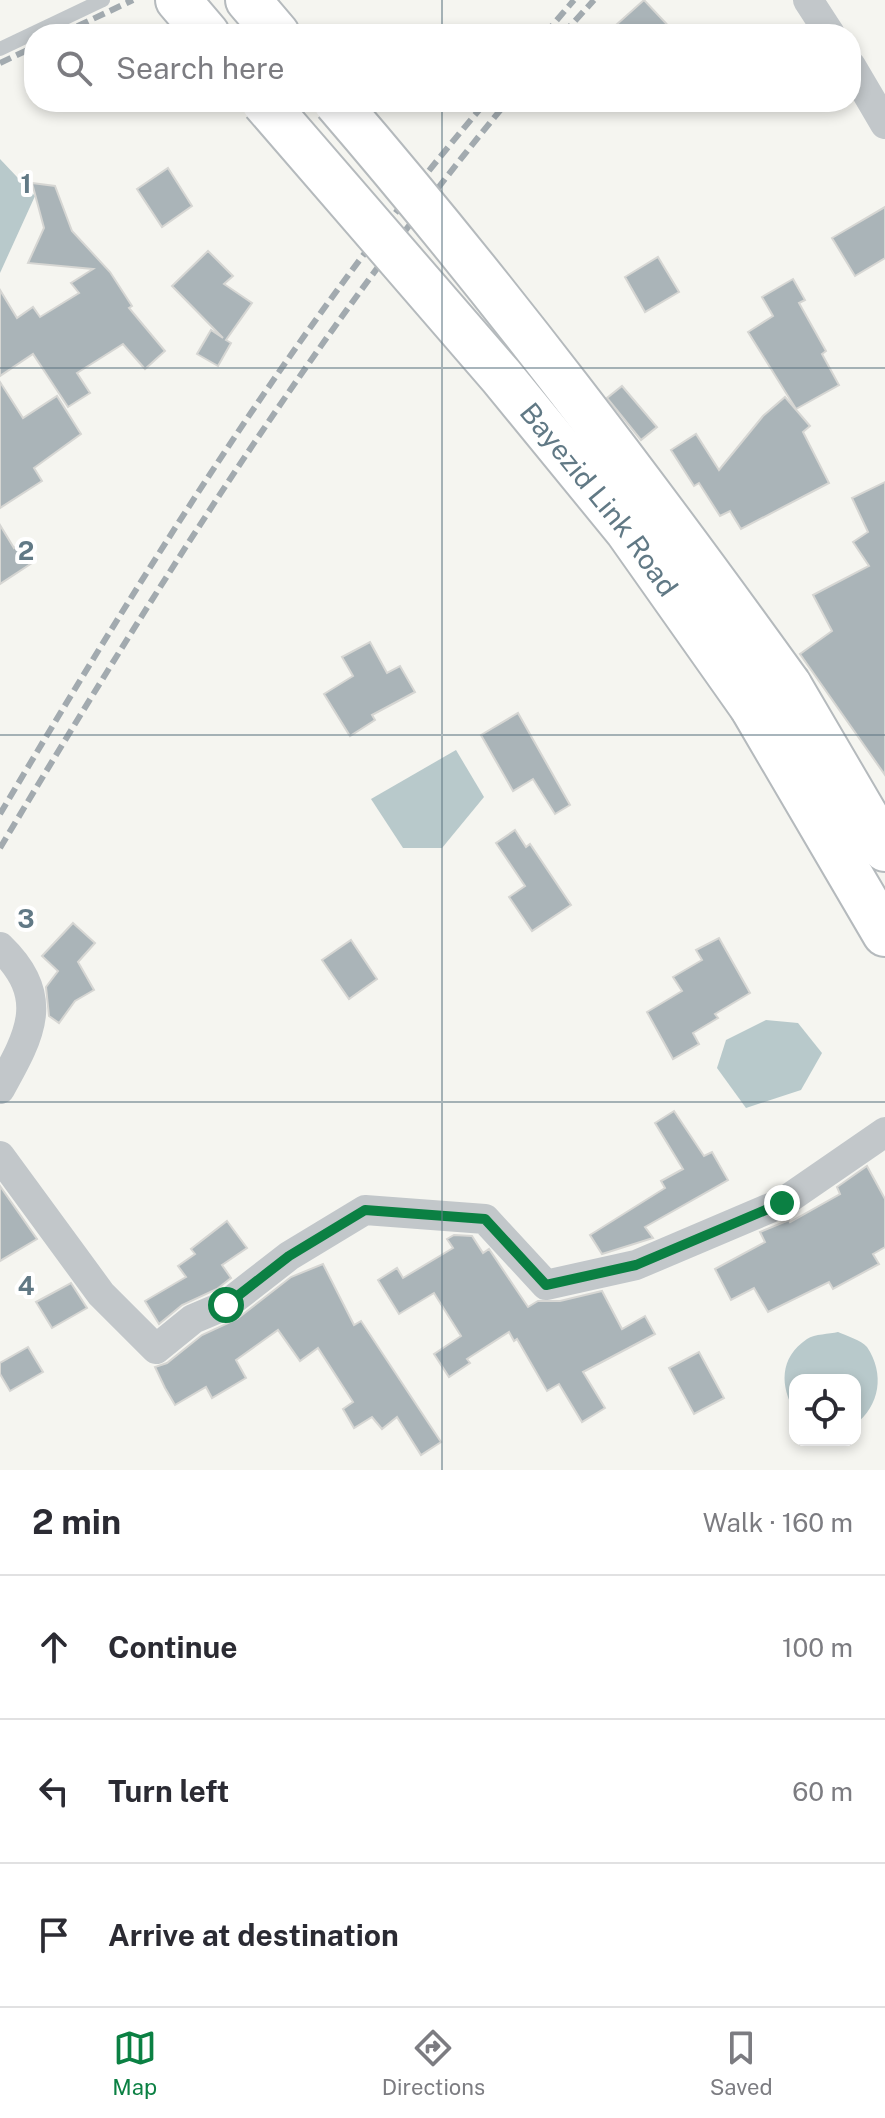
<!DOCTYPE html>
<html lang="en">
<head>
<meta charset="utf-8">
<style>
  :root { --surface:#fff; --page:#f7f7f7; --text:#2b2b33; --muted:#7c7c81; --line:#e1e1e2; --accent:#0b8043 }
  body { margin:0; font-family:"Public Sans",sans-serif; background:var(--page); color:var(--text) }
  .controls { position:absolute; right:24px; bottom:24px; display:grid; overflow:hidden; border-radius:16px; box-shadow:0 4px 12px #0003 }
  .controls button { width:72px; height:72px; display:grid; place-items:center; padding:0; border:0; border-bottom:2px solid var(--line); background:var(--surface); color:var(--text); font:40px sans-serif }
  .stop { position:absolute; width:24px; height:24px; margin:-18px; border:6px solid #0b8043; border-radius:50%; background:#fff }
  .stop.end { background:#0b8043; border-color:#fff; box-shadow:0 2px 8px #0008 }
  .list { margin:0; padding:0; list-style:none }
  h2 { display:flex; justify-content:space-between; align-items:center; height:104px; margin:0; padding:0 32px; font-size:34px }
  h2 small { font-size:26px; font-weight:400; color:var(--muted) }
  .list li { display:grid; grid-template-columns:52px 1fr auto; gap:24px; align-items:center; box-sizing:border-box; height:144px; padding:0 32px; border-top:2px solid var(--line) }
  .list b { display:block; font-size:30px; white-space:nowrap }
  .list em { font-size:26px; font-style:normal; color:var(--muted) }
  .icon { flex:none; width:44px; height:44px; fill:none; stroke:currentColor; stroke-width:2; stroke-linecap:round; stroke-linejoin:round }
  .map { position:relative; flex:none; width:885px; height:1470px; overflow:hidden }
  .search { position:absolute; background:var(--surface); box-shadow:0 4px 12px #0003; left:24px; right:24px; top:24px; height:88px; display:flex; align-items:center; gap:20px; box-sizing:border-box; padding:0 28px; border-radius:32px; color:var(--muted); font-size:30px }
  .sheet { height:536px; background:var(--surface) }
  nav { display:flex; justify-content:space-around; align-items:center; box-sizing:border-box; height:112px; border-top:2px solid var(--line); background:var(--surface); font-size:22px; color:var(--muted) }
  nav a { display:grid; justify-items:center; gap:4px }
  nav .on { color:var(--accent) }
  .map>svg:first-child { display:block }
  .water { fill:#b8c9cb }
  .building { fill:#aab4b8; stroke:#d6d6d3; stroke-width:2 }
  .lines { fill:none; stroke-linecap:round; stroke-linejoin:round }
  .primary-casing { stroke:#b5babd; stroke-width:48 }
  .lane { stroke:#c2c7ca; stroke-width:14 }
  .street { stroke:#c2c7ca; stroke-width:30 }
  .primary { stroke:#fff; stroke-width:44 }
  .rail { stroke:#a2aaaf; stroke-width:6; stroke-dasharray:12 6; stroke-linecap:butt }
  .primary-bridge-casing { stroke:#b5babd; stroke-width:48; stroke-linecap:butt }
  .primary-bridge { stroke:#fff; stroke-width:44 }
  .route { stroke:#0b8043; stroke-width:10 }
  .grid { fill:none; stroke:#617985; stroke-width:2; stroke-opacity:0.55 }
  .labels { text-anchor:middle; stroke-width:8; stroke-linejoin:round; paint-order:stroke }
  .street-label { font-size:28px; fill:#617985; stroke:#fff }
  .grid-label { font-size:26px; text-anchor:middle; font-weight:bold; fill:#617985; stroke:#fff; stroke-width:8; stroke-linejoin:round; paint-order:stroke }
</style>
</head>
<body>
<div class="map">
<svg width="885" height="1470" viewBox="0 0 885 1470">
  <rect width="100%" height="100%" fill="#f5f5f0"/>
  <g class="water">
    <path d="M0,159L35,196L0,273Z"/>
    <path d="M456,750L484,797L442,848H403L371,799Z"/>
    <path d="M766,1020L798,1023L822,1053L801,1090L746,1108L717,1068L726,1040Z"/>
    <path d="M838,1332C847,1336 861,1340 867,1347C885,1374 880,1405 855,1425V1380H795V1412C780,1386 779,1358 807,1339C815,1334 829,1334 838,1332Z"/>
  </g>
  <g class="building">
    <path d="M644,0L676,34H606Z"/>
    <path d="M168,168L192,206L162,227L137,189Z"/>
    <path d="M32,183L55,186L72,231L110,272L132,306L129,308L165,351L145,369L123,344L77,373L90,393L68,407L33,354L0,376V290L17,318L33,307L40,317L79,293L71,283L93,269L28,263L44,228Z"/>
    <path d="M885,207V258L855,276L832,238Z"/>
    <path d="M208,251L233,276L224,284L252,303L226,340L231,343L218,366L197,354L211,330L223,338L172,286Z"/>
    <path d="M658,257L679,292L645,312L625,277Z"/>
    <path d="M793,279L805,300L799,303L826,351L822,354L839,385L796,409L748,332L773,316L762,297Z"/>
    <path d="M0,382L23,418L57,396L81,434L34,468L42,481L0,508Z"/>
    <path d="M622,386L657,427L641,440L607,398Z"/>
    <path d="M785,397L810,426L803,432L829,483L741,529L730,511L720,516L699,483L694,486L671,450L696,434L719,470L763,416Z"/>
    <path d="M885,482V775L800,654L832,631L813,595L869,566L853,542L868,532L852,498Z"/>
    <path d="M0,525L14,548L20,544L32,563L0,584Z"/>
    <path d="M370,642L387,673L400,666L415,692L372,715L375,720L350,736L324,694L353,676L342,657Z"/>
    <path d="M518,713L570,805L555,814L533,779L513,791L481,735Z"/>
    <path d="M515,830L526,847L530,844L571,905L532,931L509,897L525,886L496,843Z"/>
    <path d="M73,923L95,943L78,962L94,990L75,1001L59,1023L49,1016L46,987L58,971L42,956Z"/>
    <path d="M719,938L750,993L715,1014L718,1018L693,1033L699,1044L673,1059L647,1012L682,991L673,977L702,960L696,950Z"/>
    <path d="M351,940L377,979L349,999L322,960Z"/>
    <path d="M674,1111L704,1156L712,1152L728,1180L645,1227L653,1238L602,1254L590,1235L665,1188L661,1181L683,1169L655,1123Z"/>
    <path d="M867,1166L885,1199V1247L873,1254L879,1264L833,1289L829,1282L768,1312L754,1288L731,1300L715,1269L765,1242L760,1232L789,1220L790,1222L840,1194L837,1187Z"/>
    <path d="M0,1186L37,1239L0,1261Z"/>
    <path d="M227,1221L247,1248L222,1265L231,1278L217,1289L182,1305L159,1324L145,1301L186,1277L178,1266L195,1254L191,1249Z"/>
    <path d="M454,1235L472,1236L483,1253L489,1249L528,1307L538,1301H560L602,1291L622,1329L645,1316L655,1334L583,1372L605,1408L582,1422L559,1384L547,1391L517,1339L514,1341L509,1332L467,1359L470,1363L449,1377L434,1354L461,1336L434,1293L399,1314L378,1280L397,1268L403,1278L453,1248L447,1239Z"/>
    <path d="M323,1264L354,1325L361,1321L441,1442L421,1455L397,1417L382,1429L372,1417L354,1428L343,1409L353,1402L318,1348L300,1361L278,1330L236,1360L246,1378L212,1398L206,1387L175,1405L165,1388L155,1367L167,1363L202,1335L237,1319L291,1277Z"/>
    <path d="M71,1283L87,1308L52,1328L36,1302Z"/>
    <path d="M28,1347L43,1372L10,1391L0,1374V1363Z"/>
    <path d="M699,1352L724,1398L694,1414L669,1368Z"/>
  </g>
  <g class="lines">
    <g class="primary-casing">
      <g id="primary">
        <path d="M178,0L207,34"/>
        <path d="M248,0L277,34"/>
        <path d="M789,685L885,849"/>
        <path d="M752,707L885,934"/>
      </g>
    </g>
    <path class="lane" d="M0,49L103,0"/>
    <g class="street">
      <path d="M808,0L830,34"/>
      <path d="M851,66L885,124"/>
      <path d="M0,947C52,997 30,1035 0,1089"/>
      <path d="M0,1156L101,1294L156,1349L193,1319L226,1305L289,1256L365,1210L485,1219L546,1285L636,1265L782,1203L885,1132"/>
    </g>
    <use href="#primary" class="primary"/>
    <g class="rail">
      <path d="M61,34L133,0"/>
      <path d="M545,34L574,0"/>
      <path d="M563,34L594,0"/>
      <path d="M0,63L34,47"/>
      <path d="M0,814C146,568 299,320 486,102"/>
      <path d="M0,848C155,589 314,335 507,102"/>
    </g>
    <g class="primary-bridge-casing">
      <g id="primary-bridge">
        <path id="s1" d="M264,102L501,376L627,530L752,707"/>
        <path d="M336,102C497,289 645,485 789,685"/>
      </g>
    </g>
    <use href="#primary-bridge" class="primary-bridge"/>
  </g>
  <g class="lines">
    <path class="route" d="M226,1305L289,1256L365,1210L485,1219L546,1285L636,1265L782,1203"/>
  </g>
  <path class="grid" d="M442,0V34M442,102V1470M0,368H885M0,735H885M0,1102H885"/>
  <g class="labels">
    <g class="street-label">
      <text dy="10" stroke="none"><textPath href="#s1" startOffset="520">Bayezid Link Road</textPath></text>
    </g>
  </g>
  <g class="grid-label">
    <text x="26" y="193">1</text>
    <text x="26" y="560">2</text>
    <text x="26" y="928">3</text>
    <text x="26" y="1295">4</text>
  </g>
</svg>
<div class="controls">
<button><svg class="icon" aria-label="locate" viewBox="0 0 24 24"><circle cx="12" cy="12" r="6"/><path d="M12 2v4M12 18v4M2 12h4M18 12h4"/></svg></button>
</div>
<div class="stop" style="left:226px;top:1305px"></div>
<div class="stop end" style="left:782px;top:1203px"></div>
<div class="search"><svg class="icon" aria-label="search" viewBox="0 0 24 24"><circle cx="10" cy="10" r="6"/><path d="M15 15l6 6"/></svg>Search here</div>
</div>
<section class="sheet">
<h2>2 min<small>Walk · 160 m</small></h2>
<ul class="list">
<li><svg class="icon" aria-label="ahead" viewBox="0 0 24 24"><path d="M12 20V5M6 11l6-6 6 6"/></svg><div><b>Continue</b></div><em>100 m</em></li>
<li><svg class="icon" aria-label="left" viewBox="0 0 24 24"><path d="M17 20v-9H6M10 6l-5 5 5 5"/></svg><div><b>Turn left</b></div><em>60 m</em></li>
<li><svg class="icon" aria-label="arrive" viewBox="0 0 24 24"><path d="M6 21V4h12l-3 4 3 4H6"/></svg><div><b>Arrive at destination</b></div></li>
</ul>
</section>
<nav>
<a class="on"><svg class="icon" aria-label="map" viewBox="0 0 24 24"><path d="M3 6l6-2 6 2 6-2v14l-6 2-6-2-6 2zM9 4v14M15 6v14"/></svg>Map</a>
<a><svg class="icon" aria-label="directions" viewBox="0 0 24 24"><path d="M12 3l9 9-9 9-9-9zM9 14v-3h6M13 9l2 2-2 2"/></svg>Directions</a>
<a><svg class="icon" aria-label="saved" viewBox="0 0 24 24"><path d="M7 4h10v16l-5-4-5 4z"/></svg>Saved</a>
</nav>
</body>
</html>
